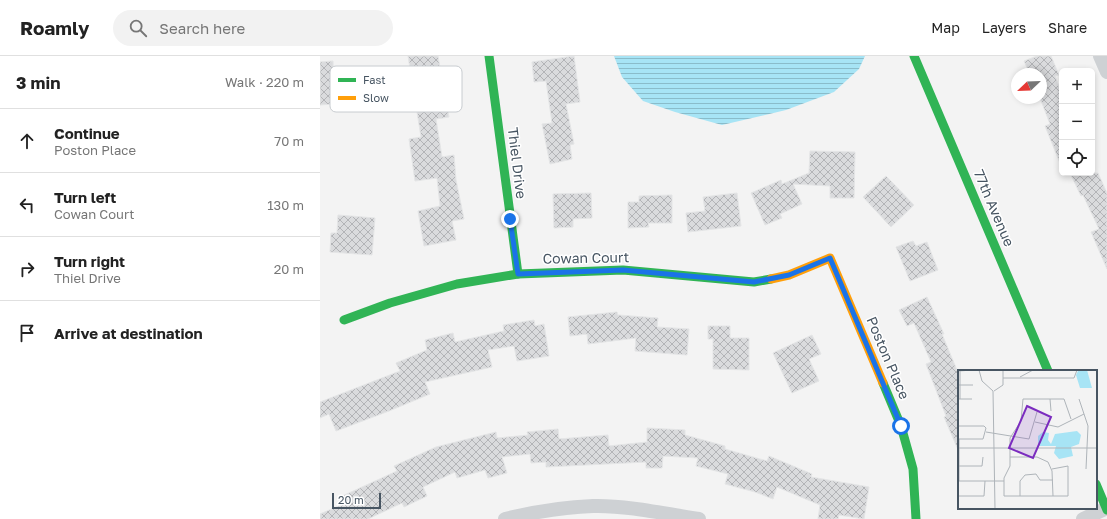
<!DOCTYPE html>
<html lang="en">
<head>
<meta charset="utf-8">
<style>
  :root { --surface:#fff; --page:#f2f2f2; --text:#222; --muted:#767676; --line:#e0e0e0 }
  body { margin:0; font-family:"Golos Text",sans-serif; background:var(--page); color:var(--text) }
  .controls { position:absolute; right:12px; top:12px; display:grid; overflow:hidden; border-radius:6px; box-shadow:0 2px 6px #0003 }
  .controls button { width:36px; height:36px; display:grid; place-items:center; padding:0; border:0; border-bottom:1px solid var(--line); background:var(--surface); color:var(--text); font:20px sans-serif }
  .compass { position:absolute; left:691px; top:12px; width:36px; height:36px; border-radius:50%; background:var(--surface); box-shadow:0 2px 6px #0003; rotate:247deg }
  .scale { position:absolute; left:12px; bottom:10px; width:49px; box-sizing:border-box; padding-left:4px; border:2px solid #475562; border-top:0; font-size:11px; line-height:14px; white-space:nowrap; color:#475562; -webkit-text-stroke:3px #fff; paint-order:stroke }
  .stop { position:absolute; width:12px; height:12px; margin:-9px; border:3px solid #1a73e8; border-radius:50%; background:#fff }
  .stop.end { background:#1a73e8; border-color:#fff; box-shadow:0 1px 4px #0008 }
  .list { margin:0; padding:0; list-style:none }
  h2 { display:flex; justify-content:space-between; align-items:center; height:52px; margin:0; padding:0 16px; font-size:17px }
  h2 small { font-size:13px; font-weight:400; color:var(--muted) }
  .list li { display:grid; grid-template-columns:26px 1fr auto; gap:12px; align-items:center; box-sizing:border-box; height:64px; padding:0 16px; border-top:1px solid var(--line) }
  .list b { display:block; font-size:15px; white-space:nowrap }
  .list p { margin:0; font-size:13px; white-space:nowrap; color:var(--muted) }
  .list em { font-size:13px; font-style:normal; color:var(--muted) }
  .icon { flex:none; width:22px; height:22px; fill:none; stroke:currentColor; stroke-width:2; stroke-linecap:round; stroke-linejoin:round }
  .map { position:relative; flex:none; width:787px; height:463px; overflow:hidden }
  header { display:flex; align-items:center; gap:24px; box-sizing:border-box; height:56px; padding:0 20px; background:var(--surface); border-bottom:1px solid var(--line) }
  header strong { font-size:19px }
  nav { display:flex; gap:22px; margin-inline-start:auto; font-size:14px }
  .search { width:280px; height:36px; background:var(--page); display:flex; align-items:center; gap:10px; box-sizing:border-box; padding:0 14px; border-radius:22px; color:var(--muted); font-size:15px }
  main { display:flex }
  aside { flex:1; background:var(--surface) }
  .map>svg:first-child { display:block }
  .water { fill:url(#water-rules) }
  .building { fill:url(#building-cross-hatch); stroke:#e4e5e6 }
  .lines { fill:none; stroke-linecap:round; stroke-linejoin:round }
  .street { stroke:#ced1d4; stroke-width:14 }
  .fast { stroke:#30b455; stroke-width:9 }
  .slow { stroke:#ff9f0a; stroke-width:9 }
  .route { stroke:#1a73e8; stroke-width:5 }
  .labels { text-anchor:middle; stroke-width:3; stroke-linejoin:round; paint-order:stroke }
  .street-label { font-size:14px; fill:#475562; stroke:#fff }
  .inset-road { fill:none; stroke:#aeb4b9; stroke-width:1 }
  .view { fill:#7b2cbf; fill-opacity:0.15; stroke:#7b2cbf; stroke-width:2 }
  .inset-edge { fill:none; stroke:#475562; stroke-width:2 }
  .key { fill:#fff; stroke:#c8ccd0; stroke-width:1 }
  .key-label { font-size:11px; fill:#475562 }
</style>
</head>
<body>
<header>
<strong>Roamly</strong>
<div class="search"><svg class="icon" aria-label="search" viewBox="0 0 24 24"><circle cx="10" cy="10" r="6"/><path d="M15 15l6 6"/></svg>Search here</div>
<nav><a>Map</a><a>Layers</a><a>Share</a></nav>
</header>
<main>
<aside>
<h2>3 min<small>Walk · 220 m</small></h2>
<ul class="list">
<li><svg class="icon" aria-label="ahead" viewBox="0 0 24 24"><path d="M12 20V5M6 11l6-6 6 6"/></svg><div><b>Continue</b><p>Poston Place</p></div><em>70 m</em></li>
<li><svg class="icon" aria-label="left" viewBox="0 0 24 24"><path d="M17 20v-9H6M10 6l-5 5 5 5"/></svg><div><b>Turn left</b><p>Cowan Court</p></div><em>130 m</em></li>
<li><svg class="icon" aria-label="right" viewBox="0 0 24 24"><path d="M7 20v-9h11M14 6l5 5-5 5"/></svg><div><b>Turn right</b><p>Thiel Drive</p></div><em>20 m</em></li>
<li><svg class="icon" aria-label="arrive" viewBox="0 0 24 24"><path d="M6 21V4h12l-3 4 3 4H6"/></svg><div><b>Arrive at destination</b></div></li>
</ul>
</aside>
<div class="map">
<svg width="787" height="463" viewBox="0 0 787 463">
  <defs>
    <pattern id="water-rules" width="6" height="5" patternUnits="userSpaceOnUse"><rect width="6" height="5" fill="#a7e4f5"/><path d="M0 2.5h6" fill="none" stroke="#8abcca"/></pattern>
    <pattern id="building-cross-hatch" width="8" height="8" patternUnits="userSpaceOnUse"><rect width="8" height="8" fill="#dadbdd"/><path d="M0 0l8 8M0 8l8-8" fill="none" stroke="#b3b4b7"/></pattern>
  </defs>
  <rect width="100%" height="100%" fill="#f3f3f3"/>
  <path class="water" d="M294,0H545L539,13L514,36L466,54L402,69L355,56L323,45L302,21Z"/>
  <g class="building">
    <path d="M88,0H118L129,61L116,63L122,101L134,99L136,124L144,163L132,165L136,184L104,190L98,155L120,150L117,122L95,125L89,83L101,81Z"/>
    <path d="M254,0L260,46L246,48L254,88L250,89L252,103L230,108L222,68L232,67L226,25L214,26L212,6Z"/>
    <path d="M717,0H731L739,19L735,20L742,38V112L725,70L730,68L720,42H721V18H710L704,5Z"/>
    <path d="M13,5L14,48L0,49V6Z"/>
    <path d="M490,95L535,96L534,142H510V130L473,128L482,148L460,158L462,162L445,169L431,137L461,124L462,128L489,117Z"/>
    <path d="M750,117H778L787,137V213L771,176L779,173L763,139L761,140Z"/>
    <path d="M566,120L594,149L571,171L543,141Z"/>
    <path d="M271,137L272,162L253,163V171L234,172L233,138Z"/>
    <path d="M417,137L421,170L368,176L366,157L385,155L383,141Z"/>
    <path d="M352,139V167H328L329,171L308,172V146H319V140Z"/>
    <path d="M18,159L55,162L52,199L10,196L11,177H17Z"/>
    <path d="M593,185L596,190L607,186L618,214L590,225L576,191Z"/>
    <path d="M607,241L624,278H622L639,319V396L624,361L626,360L606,308L611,306L594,267L587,270L579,254Z"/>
    <path d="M297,256L298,259L338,262L337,271L369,273L367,299L315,295L316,282L268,288L267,278L250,280L248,261Z"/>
    <path d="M214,264L215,270L224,268L229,300L197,305L194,290L168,294L172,311L105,326L110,338L69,355L16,375L9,358L0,362V346L80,315L76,307L107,294L105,284L133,277L135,286L184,275L183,269Z"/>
    <path d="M388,270H410V282H429V314L393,313V283H388Z"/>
    <path d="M492,279L501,298L489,303L499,325L472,337L453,297Z"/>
    <path d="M327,372L365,374V379L405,390V393L447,405L449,400L492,418L491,421L549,431L544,463L519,459L518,463H498L500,449L457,431L453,443L435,436L405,428L408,418L376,410L378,402L343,400L342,412H326V406L226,411V406L211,407L210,398L182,401L187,417L168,422L165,414L137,422L135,416L103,431L107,440L84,451L82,447L48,463H0V458L21,449L18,442L77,415L74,410L116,391L176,376L177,382L208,379L207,376L238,373L239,383L288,379L289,390L327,386Z"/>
  </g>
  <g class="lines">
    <g class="street">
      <path d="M780,0L787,16"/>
      <path d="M185,463C214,456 243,451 273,450C305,449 347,458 379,463"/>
      <path d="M763,463L787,452"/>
    </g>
    <g class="fast">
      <path d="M169,0L198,218"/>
      <path d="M594,0L728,315"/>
      <path d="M24,264L70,247L137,228L198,218L303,214L434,226L451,223"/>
      <path d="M563,327L581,370L593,413L596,463"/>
      <path d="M776,428L787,454"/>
    </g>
    <path class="slow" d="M451,223L469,219L510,202L563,327"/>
  </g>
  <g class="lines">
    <path class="route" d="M190,163L198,218L303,214L434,226L469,219L510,202L581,370"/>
  </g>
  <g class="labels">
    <g class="street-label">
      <text transform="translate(197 107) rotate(83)" y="5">Thiel Drive</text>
      <text transform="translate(674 152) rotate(67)" y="5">77th Avenue</text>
      <text transform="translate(266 202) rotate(-1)" y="5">Cowan Court</text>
      <text transform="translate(568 302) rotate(67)" y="5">Poston Place</text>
    </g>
  </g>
  <g transform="translate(638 314)">
    <rect width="139" height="139" fill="#f3f3f3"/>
    <path d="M129,0L134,18H122L118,5L120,1ZM119,61L123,65L121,74L113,77L115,86L101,89L96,83L98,76H81L80,73V66L85,62L91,63L90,70L93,74L97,64Z" fill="#a7e4f5"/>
    <path class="inset-road" d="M21,0L24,11L35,21M0,1L15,0M2,1V29M62,7L75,0M45,8H116L119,0M0,15H15M35,21L37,139M36,21L45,15V0M0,29H14M92,29L93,41M121,29L130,56L128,99M77,52L100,57L126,44M0,56H26L28,58L25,69H1M28,62L71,69L79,42M1,69V111H46M0,78H139M52,87H79L90,92L94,101L95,126M1,96H24L25,87M94,99L110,96V126H46V108L52,96V68L63,51L65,29H106L113,49M0,126H26L27,111M62,126V111L67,105L78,104L82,110H95"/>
    <path class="view" d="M69,36L93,47L75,88L51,78Z"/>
    <rect width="139" height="139" class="inset-edge"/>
  </g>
  <rect x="10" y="10" width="132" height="46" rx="6" class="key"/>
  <rect x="18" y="22" width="18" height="4" fill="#30b455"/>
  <rect x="18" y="40" width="18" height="4" fill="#ff9f0a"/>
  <g class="key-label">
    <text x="43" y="28">Fast</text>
    <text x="43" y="46">Slow</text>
  </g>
</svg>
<div class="controls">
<button>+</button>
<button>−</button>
<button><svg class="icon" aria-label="locate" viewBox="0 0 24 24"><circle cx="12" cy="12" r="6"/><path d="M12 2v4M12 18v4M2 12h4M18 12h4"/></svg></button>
</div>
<svg class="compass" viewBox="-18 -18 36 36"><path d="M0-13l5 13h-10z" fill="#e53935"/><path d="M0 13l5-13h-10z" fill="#767676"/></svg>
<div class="scale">20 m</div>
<div class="stop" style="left:581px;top:370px"></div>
<div class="stop end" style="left:190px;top:163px"></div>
</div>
</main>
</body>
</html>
